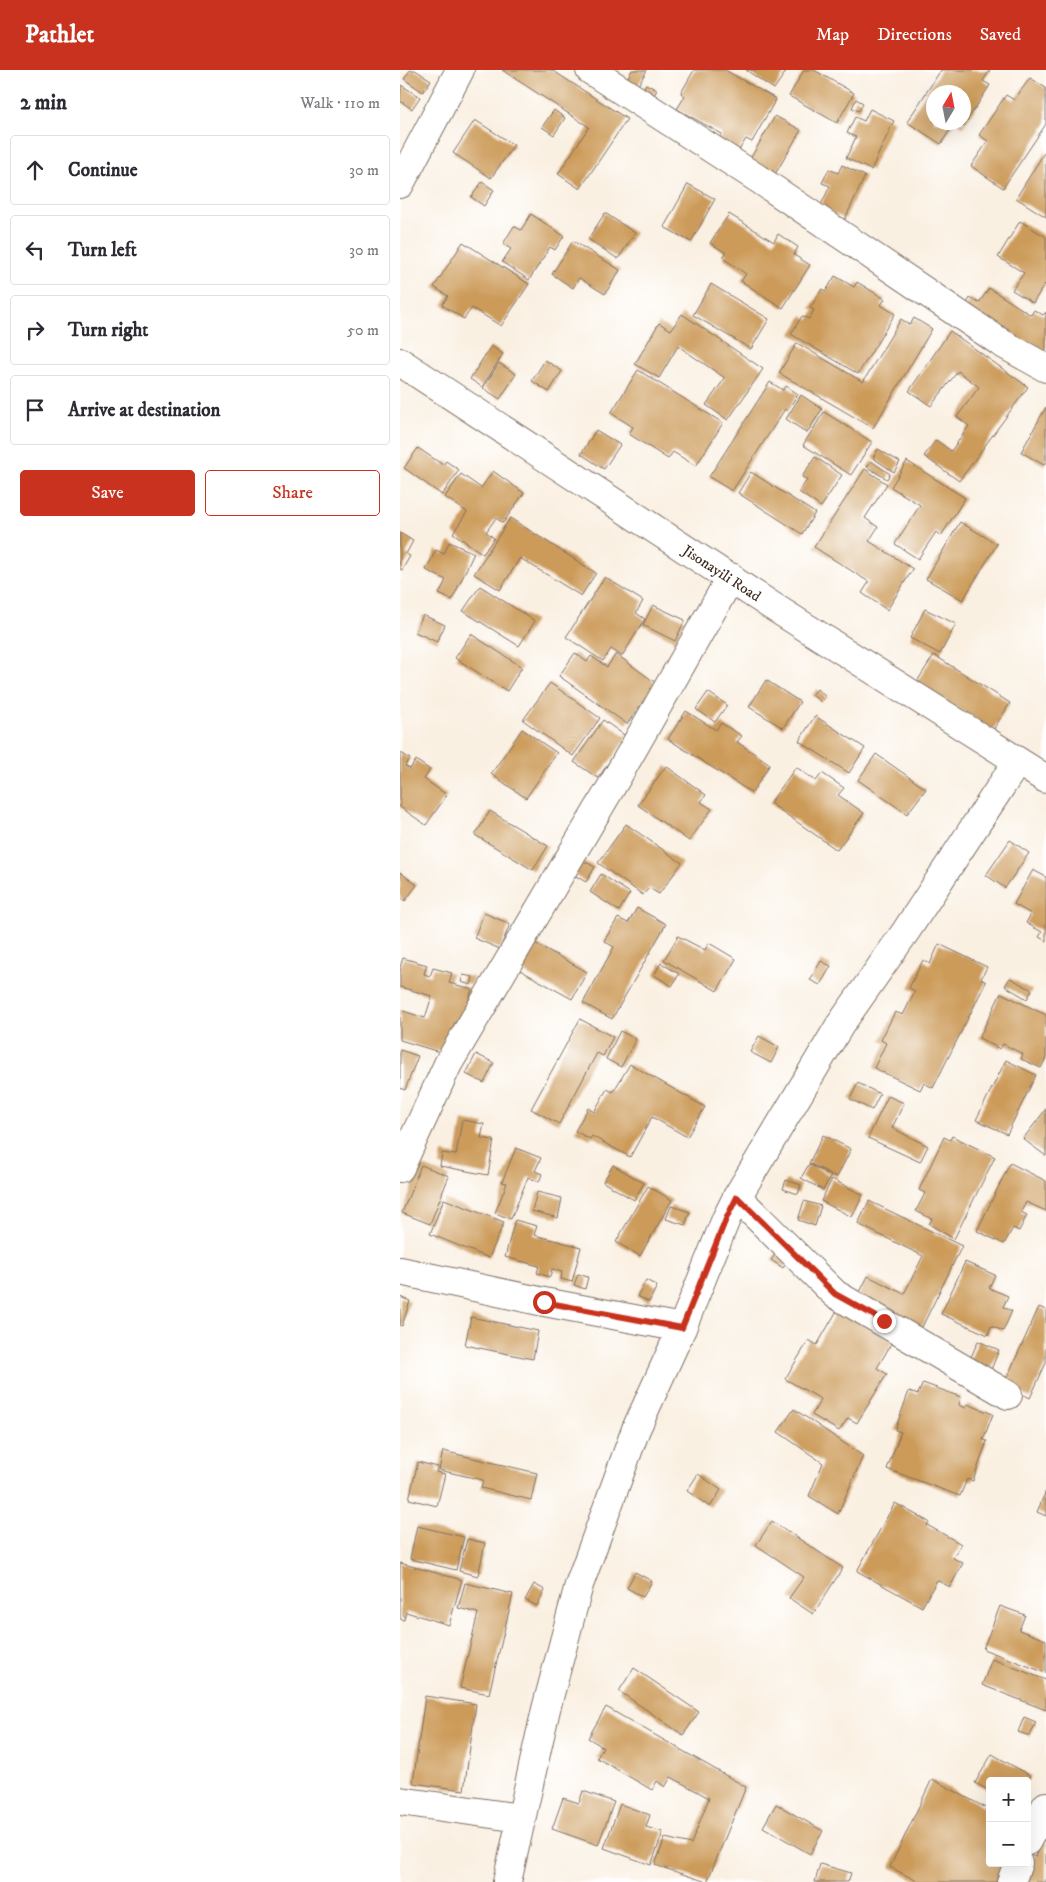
<!DOCTYPE html>
<html lang="en">
<head>
<meta charset="utf-8">
<style>
  :root { --surface:#fff; --page:#f2f2f3; --text:#2b2b33; --muted:#7c7c81; --line:#e1e1e2; --accent:#c8321e }
  body { margin:0; font-family:"IM FELL DW Pica",serif; background:var(--page); color:var(--text) }
  .controls { position:absolute; right:15px; bottom:15px; display:grid; overflow:hidden; border-radius:5px; box-shadow:0 5px 20px #0002 }
  .controls button { width:45px; height:45px; display:grid; place-items:center; padding:0; border:0; border-bottom:1px solid var(--line); background:var(--surface); color:var(--text); font:25px sans-serif }
  .compass { position:absolute; left:526px; top:15px; width:45px; height:45px; border-radius:50%; background:var(--surface); box-shadow:0 5px 20px #0002; rotate:10deg }
  .stop { position:absolute; width:15px; height:15px; margin:-11px; border:4px solid #c8321e; border-radius:50%; background:#fff }
  .stop.end { background:#c8321e; border-color:#fff; box-shadow:0 1px 5px #0008 }
  .list { margin:0; padding:0; list-style:none }
  h2 { display:flex; justify-content:space-between; align-items:center; height:65px; margin:0; padding:0 20px; font-size:21px }
  h2 small { font-size:16px; font-weight:400; color:var(--muted) }
  .list li { display:grid; grid-template-columns:32px 1fr auto; gap:15px; align-items:center; box-sizing:border-box; height:70px; margin:0 10px 10px; padding:0 10px; border:1px solid var(--line); border-radius:5px }
  .list b { display:block; font-size:19px; white-space:nowrap }
  .list em { font-size:16px; font-style:normal; color:var(--muted) }
  .actions { display:flex; gap:10px; padding:15px 20px }
  .actions a { flex:1; padding:11px 0; border:1px solid var(--accent); border-radius:5px; text-align:center; font-size:18px; color:var(--accent) }
  .actions .main { background:var(--accent); color:#fff }
  .icon { flex:none; width:28px; height:28px; fill:none; stroke:currentColor; stroke-width:2; stroke-linecap:round; stroke-linejoin:round }
  .map { position:relative; flex:none; width:646px; height:1812px; overflow:hidden }
  header { display:flex; align-items:center; gap:30px; box-sizing:border-box; height:70px; padding:0 25px; background:var(--accent); color:#fff }
  header strong { font-size:24px }
  nav { display:flex; gap:28px; margin-inline-start:auto; font-size:18px }
  main { display:flex }
  aside { flex:1; background:var(--surface) }
  .map>svg:first-child { display:block }
  .building { fill:#cc9b5a }
  .lines { fill:none; stroke-linecap:round; stroke-linejoin:round }
  .minor-casing { stroke:#7e6f63; stroke-width:30 }
  .minor { stroke:#fff; stroke-width:28 }
  .route { stroke:#c8321e; stroke-width:6 }
  .labels { text-anchor:middle; stroke-width:4; stroke-linejoin:round; paint-order:stroke }
  .street-label { font-size:15px; fill:#3b2a1e; stroke:#fff }
</style>
</head>
<body>
<header>
<strong>Pathlet</strong>
<nav><a>Map</a><a>Directions</a><a>Saved</a></nav>
</header>
<main>
<aside>
<h2>2 min<small>Walk · 110 m</small></h2>
<ul class="list">
<li><svg class="icon" aria-label="ahead" viewBox="0 0 24 24"><path d="M12 20V5M6 11l6-6 6 6"/></svg><div><b>Continue</b></div><em>30 m</em></li>
<li><svg class="icon" aria-label="left" viewBox="0 0 24 24"><path d="M17 20v-9H6M10 6l-5 5 5 5"/></svg><div><b>Turn left</b></div><em>30 m</em></li>
<li><svg class="icon" aria-label="right" viewBox="0 0 24 24"><path d="M7 20v-9h11M14 6l5 5-5 5"/></svg><div><b>Turn right</b></div><em>50 m</em></li>
<li><svg class="icon" aria-label="arrive" viewBox="0 0 24 24"><path d="M6 21V4h12l-3 4 3 4H6"/></svg><div><b>Arrive at destination</b></div></li>
</ul>
<div class="actions"><a class="main">Save</a><a>Share</a></div>
</aside>
<div class="map">
<svg width="646" height="1812" viewBox="0 0 646 1812">
  <rect width="100%" height="100%" fill="#fff"/>
  <filter id="ink" filterUnits="userSpaceOnUse"><feTurbulence type="fractalNoise" baseFrequency=".02" numOctaves="2"/><feDisplacementMap in="SourceGraphic" scale="10" xChannelSelector="R" yChannelSelector="G"/><feConvolveMatrix kernelMatrix="1 2 1 2 8 2 1 2 1" color-interpolation-filters="sRGB"/></filter>
  <filter id="wash" filterUnits="userSpaceOnUse"><feTurbulence type="fractalNoise" baseFrequency=".0096" numOctaves="4" result="noise"/><feDisplacementMap in="SourceGraphic" scale="20" xChannelSelector="R" yChannelSelector="G"/><feGaussianBlur stdDeviation="1.12" result="paint"/><feColorMatrix in="noise" values="0 0 0 0 0 0 0 0 0 0 0 0 0 0 0 0 0 1.4 0 .05"/><feComposite in="paint" operator="in"/></filter>
  <g filter="url(#wash)">
    <rect width="100%" height="100%" fill="#faf0e2"/>
    <g id="blocks">
      <g class="building">
        <path d="M10,0H15L31,10L23,22L4,9Z"/>
        <path d="M102,0H152L227,49L180,119L158,104L189,57Z"/>
        <path d="M232,0H247L237,17L226,11Z"/>
        <path d="M294,0H325L376,29L352,72L346,69L334,88L315,78L322,64L277,39L285,26L281,23Z"/>
        <path d="M346,0H387L374,19Z"/>
        <path d="M404,0H414L454,23L437,53L389,26Z"/>
        <path d="M541,0H590L583,11L590,15L563,57L557,52H564V22H534V52H555L541,74L507,52Z"/>
        <path d="M630,8L646,18V54L603,118L571,96L588,71L579,65L606,25L614,30Z"/>
        <path d="M246,14L257,20L251,30L240,24Z"/>
        <path d="M1,15L20,27L12,39L0,31Z"/>
        <path d="M456,29L463,33L459,41L452,38Z"/>
        <path d="M470,39L494,51L471,100L446,88L456,67L447,63L455,47L464,51Z"/>
        <path d="M154,40L165,48L154,65L142,57Z"/>
        <path d="M375,46L401,60L374,106L349,91Z"/>
        <path d="M75,50L114,75L91,108L53,83Z"/>
        <path d="M646,80V147L616,128Z"/>
        <path d="M442,95L465,106L445,149L420,137L430,116L422,113L429,99L438,103Z"/>
        <path d="M82,112L94,120L84,136L71,127Z"/>
        <path d="M288,114L315,129L291,172L264,157Z"/>
        <path d="M205,143L235,163L218,189L188,169Z"/>
        <path d="M131,144L164,166L155,180L150,177L129,210L102,192L111,179L103,174L114,156L121,160Z"/>
        <path d="M329,144L374,172L378,164L398,177L394,185L410,195L383,238L341,211L346,204L323,188L326,183L310,173Z"/>
        <path d="M620,151L646,167V215L645,214L633,233L612,220L624,203L598,187Z"/>
        <path d="M173,171L220,200L205,224L179,208L173,218L152,204Z"/>
        <path d="M63,172L129,214L101,256L72,238L64,249L42,235L48,226L34,217Z"/>
        <path d="M435,206L454,217L457,212L485,229L481,235L495,244L458,304L391,264L402,246L409,249L414,240L410,238L422,219L426,221Z"/>
        <path d="M311,214L369,249L351,279L293,245Z"/>
        <path d="M589,218L631,245L634,240L643,245L646,242V280L639,291L562,242L570,228L579,233Z"/>
        <path d="M282,244L363,299L328,350L306,335L325,308L278,276L259,308L235,294L259,253L271,260Z"/>
        <path d="M514,248L532,259L473,358L379,303L397,273L463,312L501,249L510,255Z"/>
        <path d="M550,261L628,317L559,411L524,386L536,370L551,381L569,356L557,347L579,317L558,301L531,336L509,321Z"/>
        <path d="M91,276L103,284L82,317L70,309Z"/>
        <path d="M145,290L162,301L149,322L132,311Z"/>
        <path d="M99,293L116,304L100,329L83,318Z"/>
        <path d="M238,300L323,353L296,396L273,382L268,389L229,364L233,357L211,343Z"/>
        <path d="M370,312L383,320L386,316L398,324L387,341L385,339L332,421L309,407Z"/>
        <path d="M401,325L422,339L407,363L386,349Z"/>
        <path d="M646,337V391L644,395L621,382Z"/>
        <path d="M424,342L472,372L451,405L403,375Z"/>
        <path d="M196,360L220,375L204,399L181,384Z"/>
        <path d="M18,378L43,395L46,391L59,400L42,425L4,398Z"/>
        <path d="M478,379L500,392L494,402L473,388Z"/>
        <path d="M415,387L442,405L421,437L399,422L407,410L402,407Z"/>
        <path d="M471,391L490,404L487,409L467,397Z"/>
        <path d="M507,391L565,428L541,466L536,462L518,489L495,474L520,435L491,417Z"/>
        <path d="M465,399L487,414L465,448L478,457L469,471L513,499L487,540L462,523L469,512L414,477Z"/>
        <path d="M93,401L124,423L103,453L96,448L86,462L94,468L83,484L53,463L67,442L45,427L61,404L81,418Z"/>
        <path d="M351,402L415,443L402,464L338,423Z"/>
        <path d="M110,448L196,503L181,526L120,488L100,520L74,504Z"/>
        <path d="M560,452L597,474L563,530L526,509Z"/>
        <path d="M0,463L13,471L6,484L10,486L2,500L0,499Z"/>
        <path d="M49,472L74,483L52,530L39,524L46,510L26,500L36,480L44,484Z"/>
        <path d="M205,507L243,531L236,543L245,549L222,586L211,579L203,591L166,567Z"/>
        <path d="M80,516L135,551L119,576L63,541Z"/>
        <path d="M253,535L285,550L275,571L243,555Z"/>
        <path d="M525,539L556,554L540,584L510,568Z"/>
        <path d="M23,545L45,555L37,572L15,562Z"/>
        <path d="M71,564L122,597L107,621L55,588Z"/>
        <path d="M175,583L187,592L191,586L207,597L216,584L256,613L227,654L159,606Z"/>
        <path d="M534,585L610,633L593,660L516,613Z"/>
        <path d="M366,610L400,632L383,658L349,637Z"/>
        <path d="M150,613L200,648L173,686L123,650Z"/>
        <path d="M417,619L426,627L421,632L412,625Z"/>
        <path d="M308,622L327,635L315,652L296,639Z"/>
        <path d="M286,641L316,660L321,653L342,666L337,672L370,694L352,723L268,669Z"/>
        <path d="M415,646L465,678L449,703L399,671Z"/>
        <path d="M203,650L227,667L198,708L174,692Z"/>
        <path d="M122,659L157,683L126,728L91,704Z"/>
        <path d="M0,682L10,689L5,696L10,699L16,690L30,700L24,709L47,725L26,755L0,737Z"/>
        <path d="M476,684L526,719L507,744L458,710Z"/>
        <path d="M266,696L306,725L301,732L312,739L289,771L238,735Z"/>
        <path d="M396,697L416,711L422,703L444,718L438,725L464,743L437,780L370,733Z"/>
        <path d="M90,741L148,776L133,800L75,765Z"/>
        <path d="M226,754L282,793L259,824L249,818L243,825L198,793Z"/>
        <path d="M610,770L629,783L605,818L586,805Z"/>
        <path d="M182,790L195,797L186,812L174,805Z"/>
        <path d="M633,800L646,807V871L639,867L642,862L626,853L631,844L614,834Z"/>
        <path d="M0,802L17,815L5,831L0,827Z"/>
        <path d="M201,804L230,823L219,841L190,822Z"/>
        <path d="M237,838L266,854L212,949L183,933L214,877L204,871L218,848L228,853Z"/>
        <path d="M84,843L110,854L100,879L74,868Z"/>
        <path d="M278,866L305,880L309,873L336,889L317,921L264,890Z"/>
        <path d="M133,872L187,902L172,929L118,899Z"/>
        <path d="M539,874L587,897L581,909L586,912L533,1018L524,1013L520,1020L474,998L486,973L481,970L495,942L503,945L515,921L509,918L523,890L530,894Z"/>
        <path d="M3,888L27,895L24,904L30,906L33,898L52,903L49,913L72,919L62,953L55,952L46,984L0,970V940L25,948L32,926L0,917V897Z"/>
        <path d="M421,891L431,896L420,915L410,910Z"/>
        <path d="M261,893L279,904L272,916L254,905Z"/>
        <path d="M63,905L73,907L71,915L61,912Z"/>
        <path d="M610,908L632,920L627,929L605,916Z"/>
        <path d="M601,923L646,945V988L641,998L621,989L623,984L603,974L600,979L579,968Z"/>
        <path d="M180,949L213,967L203,986L197,983L159,1054L131,1039Z"/>
        <path d="M220,961L236,969L221,997L206,989Z"/>
        <path d="M359,966L379,977L371,993L350,982Z"/>
        <path d="M0,980L18,986L5,1020L0,1018Z"/>
        <path d="M76,984L94,993L84,1013L66,1004Z"/>
        <path d="M606,990L636,1005L607,1064L576,1050Z"/>
        <path d="M230,994L305,1037L287,1067L252,1047L230,1087L192,1066L190,1069L175,1061L188,1038L194,1042L207,1019L213,1022Z"/>
        <path d="M458,1013L480,1024L472,1040L450,1029Z"/>
        <path d="M488,1026L504,1033L492,1058L528,1076L520,1092L468,1068Z"/>
        <path d="M646,1039V1086L623,1069Z"/>
        <path d="M62,1050L84,1054L81,1068L94,1070L88,1105L40,1096L42,1083L56,1085Z"/>
        <path d="M423,1065L451,1079L437,1107L409,1093Z"/>
        <path d="M552,1066L595,1087L554,1169L529,1154L532,1149L516,1141L525,1123L519,1120L544,1067L550,1070Z"/>
        <path d="M116,1078L141,1088L135,1101L142,1104L139,1112L128,1107L111,1149L95,1143L107,1113L102,1112Z"/>
        <path d="M610,1093L646,1111V1141L626,1132L621,1142L627,1145L619,1161L613,1158L604,1174L577,1161Z"/>
        <path d="M409,1094L431,1106L423,1120L401,1108Z"/>
        <path d="M21,1095L49,1106L30,1154L2,1143Z"/>
        <path d="M213,1095L244,1113L234,1130L203,1112Z"/>
        <path d="M432,1109L463,1125L452,1147L421,1131Z"/>
        <path d="M386,1110L401,1115L398,1124L383,1119Z"/>
        <path d="M248,1116L272,1130L240,1186L216,1172Z"/>
        <path d="M137,1122L162,1128L158,1148L132,1141Z"/>
        <path d="M44,1129L104,1152L89,1188L30,1164Z"/>
        <path d="M404,1131L421,1136L415,1156L398,1150Z"/>
        <path d="M469,1131L562,1176L519,1263L455,1232L468,1206L504,1224L523,1186L458,1154Z"/>
        <path d="M271,1136L290,1142L285,1155L266,1149Z"/>
        <path d="M115,1150L137,1156L134,1165L181,1177L172,1212L161,1209L162,1202L152,1199L150,1207L137,1203L139,1196L105,1187Z"/>
        <path d="M377,1182L388,1190L383,1198L371,1190Z"/>
        <path d="M565,1192L595,1205L589,1218L608,1226L603,1237L612,1241L603,1261L591,1256L588,1265L541,1244Z"/>
        <path d="M178,1204L188,1207L185,1219L174,1215Z"/>
        <path d="M246,1210L257,1216L249,1232L237,1226Z"/>
        <path d="M0,1227L10,1231L2,1256L0,1255Z"/>
        <path d="M639,1237L646,1240V1293L630,1328L604,1314Z"/>
        <path d="M438,1239L493,1271L477,1298L487,1304L457,1353L448,1348L439,1361L412,1345L421,1329L385,1309L409,1270L417,1275Z"/>
        <path d="M71,1247L138,1261L133,1289L65,1275Z"/>
        <path d="M578,1271L599,1280L590,1302L568,1294Z"/>
        <path d="M523,1313L561,1327L559,1335L566,1338L567,1334L593,1344L583,1370L587,1371L573,1411L567,1409L560,1426L487,1399L501,1362L495,1360L509,1321L518,1324Z"/>
        <path d="M394,1339L463,1386L438,1444L409,1426L423,1393L378,1362Z"/>
        <path d="M43,1381L137,1403L131,1430L81,1418L83,1410L39,1400Z"/>
        <path d="M18,1392L38,1397L36,1402L45,1404L37,1436L9,1429Z"/>
        <path d="M298,1404L321,1420L310,1437L287,1421Z"/>
        <path d="M646,1421V1446L637,1442Z"/>
        <path d="M495,1433L529,1452L527,1455L561,1474L553,1488L563,1493L550,1517L537,1510L522,1537L457,1501Z"/>
        <path d="M372,1451L443,1498L413,1544L389,1528L404,1507L356,1475Z"/>
        <path d="M17,1456L64,1467L56,1500L10,1489Z"/>
        <path d="M67,1469L85,1473L78,1506L59,1501Z"/>
        <path d="M0,1493L62,1510L49,1555L6,1542L4,1550L0,1549Z"/>
        <path d="M235,1502L252,1511L243,1527L227,1518Z"/>
        <path d="M65,1513L113,1524L89,1624L60,1618L78,1543L58,1538Z"/>
        <path d="M134,1514L145,1520L137,1536L125,1530Z"/>
        <path d="M600,1536L625,1545L619,1560L646,1570V1603L583,1579Z"/>
        <path d="M592,1589L646,1610V1640L582,1615Z"/>
        <path d="M234,1598L299,1642L283,1665L219,1621Z"/>
        <path d="M25,1626L76,1634L64,1720L13,1713Z"/>
        <path d="M206,1637L346,1717L307,1812L255,1795L265,1768L291,1774L309,1728L271,1707L265,1717L257,1711L252,1720L197,1688L203,1677L188,1668Z"/>
        <path d="M624,1647L636,1652L630,1666L618,1662Z"/>
        <path d="M592,1684L631,1706L628,1711H590V1721L575,1713Z"/>
        <path d="M532,1709L590,1740V1793H605L596,1812H519L490,1797Z"/>
        <path d="M183,1721L214,1732L198,1775L152,1759L163,1728L179,1733Z"/>
        <path d="M220,1734L250,1745L246,1757L263,1762L251,1795L204,1778Z"/>
        <path d="M376,1734L423,1761L410,1784L363,1757Z"/>
        <path d="M643,1766L646,1767V1812H626L627,1784L635,1787Z"/>
        <path d="M420,1794L451,1803L448,1812H415Z"/>
      </g>
    </g>
  </g>
  <g filter="url(#ink)">
    <use href="#blocks" fill-opacity="0" stroke="#7e6f63" stroke-width="1"/>
    <g class="lines">
      <g class="minor-casing">
        <g id="minor">
          <path d="M190,0L360,110L603,274L646,298"/>
          <path d="M0,114L60,0"/>
          <path id="s1" d="M0,292L372,536L646,709"/>
          <path d="M0,1098L48,994L216,709L331,507"/>
          <path d="M337,1127L435,1224L608,1325"/>
          <path d="M0,1201L144,1232L282,1258"/>
          <path d="M0,1731L121,1748"/>
          <path d="M627,1771L646,1736"/>
          <path d="M107,1812L146,1639L179,1515L236,1359L282,1258L326,1149L337,1127L440,955L506,861L617,692"/>
          <path d="M611,1812L618,1793"/>
        </g>
      </g>
      <use href="#minor" class="minor"/>
    </g>
  </g>
  <g class="lines" filter="url(#ink)">
    <path class="route" d="M144,1232L282,1258L326,1149L337,1127L435,1224L484,1251"/>
  </g>
  <g class="labels">
    <g class="street-label">
      <text dy="5" stroke="none"><textPath href="#s1" startOffset="385">Jisonayili Road</textPath></text>
    </g>
  </g>
</svg>
<div class="controls">
<button>+</button>
<button>−</button>
</div>
<svg class="compass" viewBox="-18 -18 36 36"><path d="M0-13l5 13h-10z" fill="#e53935"/><path d="M0 13l5-13h-10z" fill="#7c7c81"/></svg>
<div class="stop" style="left:144px;top:1232px"></div>
<div class="stop end" style="left:484px;top:1251px"></div>
</div>
</main>
</body>
</html>
